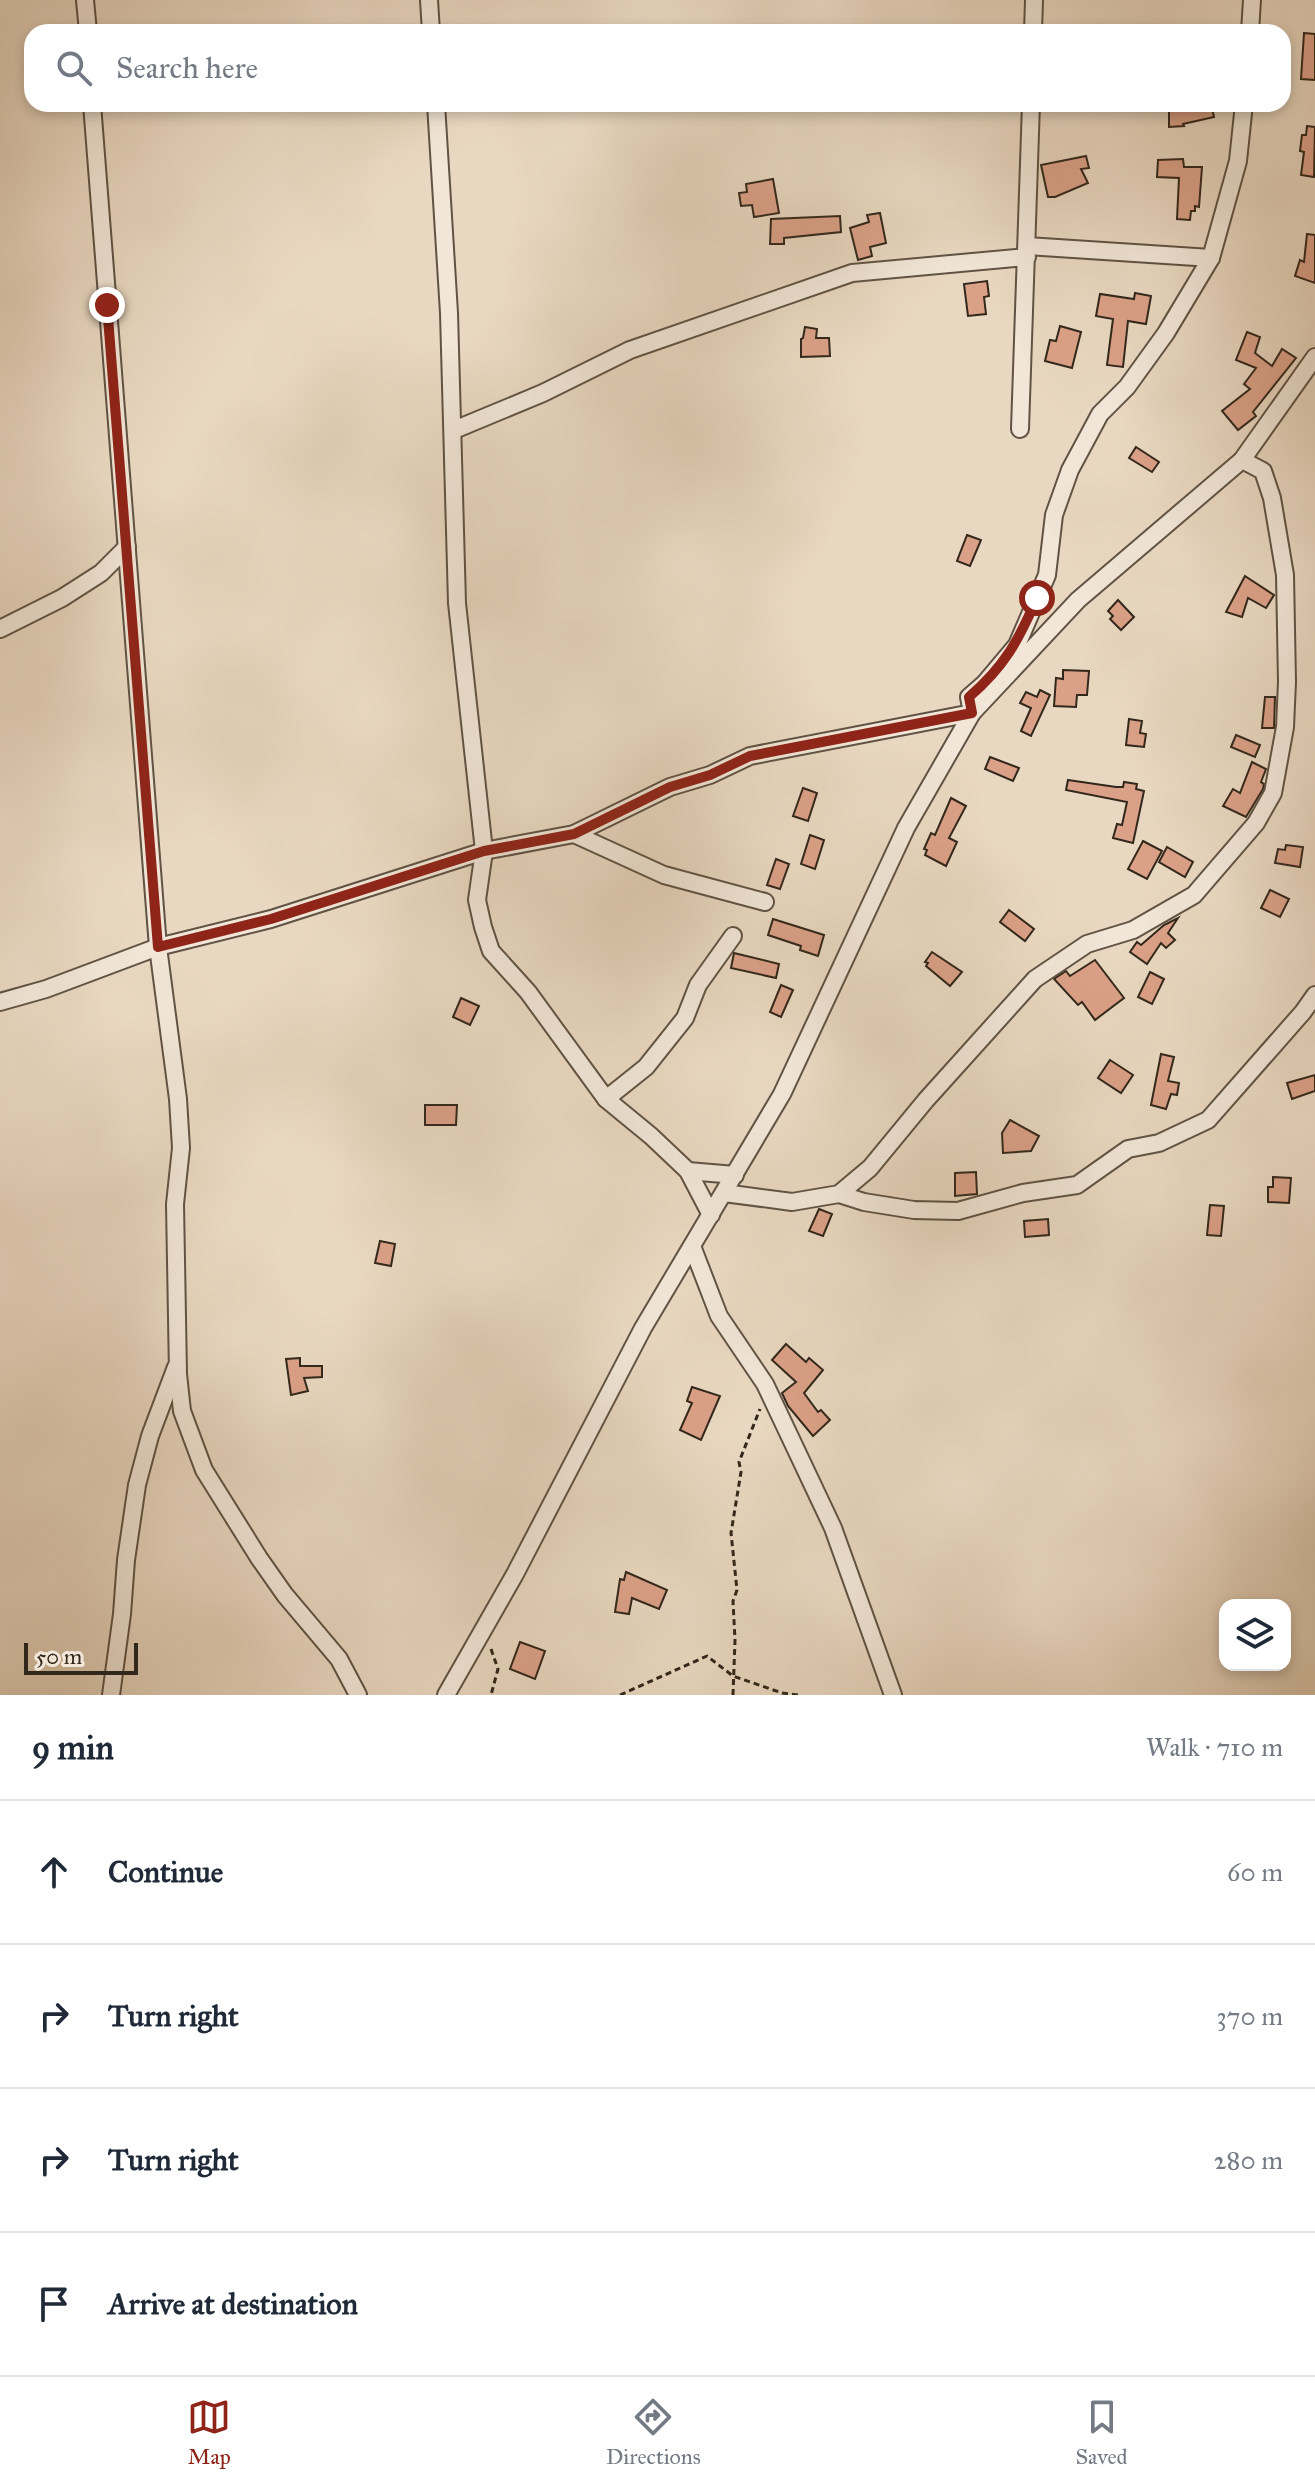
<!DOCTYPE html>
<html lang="en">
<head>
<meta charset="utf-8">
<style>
  :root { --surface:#fff; --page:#f2f2f3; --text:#1f2937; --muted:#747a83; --line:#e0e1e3; --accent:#8f2418 }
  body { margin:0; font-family:"IM FELL Great Primer",serif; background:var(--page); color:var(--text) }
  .controls { position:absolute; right:24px; bottom:24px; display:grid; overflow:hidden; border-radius:16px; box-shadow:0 4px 12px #0003 }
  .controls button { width:72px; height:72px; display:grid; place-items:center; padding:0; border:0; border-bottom:2px solid var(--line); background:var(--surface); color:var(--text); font:40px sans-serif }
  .scale { position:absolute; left:24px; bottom:20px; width:114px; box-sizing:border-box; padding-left:8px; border:4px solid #32271b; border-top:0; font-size:22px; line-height:28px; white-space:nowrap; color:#32271b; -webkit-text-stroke:6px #f1e6d7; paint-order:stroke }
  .stop { position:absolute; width:24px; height:24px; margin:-18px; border:6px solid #8f2418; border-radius:50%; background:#fff }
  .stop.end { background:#8f2418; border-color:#fff; box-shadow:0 2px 8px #0008 }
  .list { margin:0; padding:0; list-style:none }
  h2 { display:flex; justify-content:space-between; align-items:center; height:104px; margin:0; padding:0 32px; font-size:34px }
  h2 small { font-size:26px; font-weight:400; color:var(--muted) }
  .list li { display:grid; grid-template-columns:52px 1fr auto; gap:24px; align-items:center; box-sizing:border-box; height:144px; padding:0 32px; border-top:2px solid var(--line) }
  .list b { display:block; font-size:30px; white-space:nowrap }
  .list em { font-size:26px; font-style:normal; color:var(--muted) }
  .icon { flex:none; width:44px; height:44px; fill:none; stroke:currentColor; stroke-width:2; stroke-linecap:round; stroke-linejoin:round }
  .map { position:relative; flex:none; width:1315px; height:1695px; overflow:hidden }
  .search { position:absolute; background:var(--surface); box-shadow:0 4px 12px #0003; left:24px; right:24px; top:24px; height:88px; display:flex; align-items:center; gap:20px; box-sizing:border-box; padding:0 28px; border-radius:24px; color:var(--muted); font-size:30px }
  .sheet { height:680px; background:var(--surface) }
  nav { display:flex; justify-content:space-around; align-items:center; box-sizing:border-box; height:112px; border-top:2px solid var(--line); background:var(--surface); font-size:22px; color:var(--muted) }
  nav a { display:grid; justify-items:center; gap:4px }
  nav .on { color:var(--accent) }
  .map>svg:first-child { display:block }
  .building { fill:#dba188; stroke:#32271b; stroke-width:2 }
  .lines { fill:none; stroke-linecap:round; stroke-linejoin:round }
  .minor-casing { stroke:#605344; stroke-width:20 }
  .path { stroke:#32271b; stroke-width:3; stroke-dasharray:6 4; stroke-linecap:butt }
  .minor { stroke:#f1e6d7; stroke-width:16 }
  .route { stroke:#8f2418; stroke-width:10 }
</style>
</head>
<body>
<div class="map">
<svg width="1315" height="1695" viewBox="0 0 1315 1695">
  <rect width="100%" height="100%" fill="#e9d8c1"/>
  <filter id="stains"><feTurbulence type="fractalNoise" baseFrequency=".0025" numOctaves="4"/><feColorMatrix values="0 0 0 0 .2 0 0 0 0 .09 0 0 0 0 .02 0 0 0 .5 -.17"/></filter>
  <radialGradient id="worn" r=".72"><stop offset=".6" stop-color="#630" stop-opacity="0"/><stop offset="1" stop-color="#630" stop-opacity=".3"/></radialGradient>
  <g class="building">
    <path d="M1304,33L1315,34V80L1301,79Z"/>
    <path d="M1169,104H1211L1214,117L1183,124L1184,126L1169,127Z"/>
    <path d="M1307,126L1315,127L1314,177L1301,175L1304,152L1300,151L1302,135H1306Z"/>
    <path d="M1086,156L1089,168L1081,169L1088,183L1055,197H1048L1041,165Z"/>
    <path d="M1183,159L1184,167H1202L1199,207L1195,206V211H1191L1190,220L1177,219L1179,178L1157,177L1158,160Z"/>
    <path d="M773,179L779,213L754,217L752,205L741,206L739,193L747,192L746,184Z"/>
    <path d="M880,213L886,243L870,247L872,256L858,260L850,228L869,222L867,215Z"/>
    <path d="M840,216L841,232L784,238V244H770L771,219Z"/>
    <path d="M1307,234L1315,235V283L1295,276L1300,260L1304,262Z"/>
    <path d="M987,281L989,296L984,297L986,314L968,316L964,284Z"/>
    <path d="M1135,293L1151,296L1146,324L1128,321L1123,367L1107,365L1113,319L1096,316L1100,294L1134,299Z"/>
    <path d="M1060,326L1081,332L1072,368L1045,361L1050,340L1056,341Z"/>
    <path d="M805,327L817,329L816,338H829L830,356L801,357V339L803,338Z"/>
    <path d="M1247,332L1260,337L1255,353L1272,366L1282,349L1296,358L1253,412L1256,416L1238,430L1222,411L1250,389L1244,384L1256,368L1236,360Z"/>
    <path d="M1136,447L1159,462L1152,472L1129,458Z"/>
    <path d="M967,535L981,540L970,566L957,561Z"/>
    <path d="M1245,576L1274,595L1266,608L1248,598L1242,617L1226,612Z"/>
    <path d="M1118,600L1134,617L1121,630L1110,619L1113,616L1108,611Z"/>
    <path d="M1063,670L1089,671L1087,695H1077L1076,707L1054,706L1056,678L1063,679Z"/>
    <path d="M1040,690L1050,695L1031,736L1021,731L1031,708L1020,703L1026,692L1037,697Z"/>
    <path d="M1265,697H1275L1274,728H1262Z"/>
    <path d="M1129,719L1142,721L1140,733L1146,734L1144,747L1126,745Z"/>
    <path d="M1236,735L1260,745L1255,757L1231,747Z"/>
    <path d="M990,757L1019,768L1013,781L985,769Z"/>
    <path d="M1252,762L1266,769L1261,782L1264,784L1263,789L1246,817L1223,806L1233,789L1240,793Z"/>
    <path d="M1068,780L1116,787H1123L1124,782L1137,784L1136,789L1144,791L1133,843L1113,838L1117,824L1122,825L1127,802L1066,790Z"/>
    <path d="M803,788L817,793L808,821L793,816Z"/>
    <path d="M951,798L966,806L949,838L957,842L946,866L925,855L927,850L924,849L931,833L935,835Z"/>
    <path d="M810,835L824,840L815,869L801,864Z"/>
    <path d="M1143,841L1162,851L1147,879L1128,869Z"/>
    <path d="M1286,845L1303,847L1300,867L1275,863L1278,849L1285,850Z"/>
    <path d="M1167,847L1193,862L1185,877L1159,862Z"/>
    <path d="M776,859L789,864L780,889L767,885Z"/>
    <path d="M1270,890L1289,899L1280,917L1261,908Z"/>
    <path d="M1009,910L1034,929L1025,941L1000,922Z"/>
    <path d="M1178,918L1168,933L1175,940L1166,948L1161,943L1147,964L1130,952L1137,942L1141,945L1164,925Z"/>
    <path d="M773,919L824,935L818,956L800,950L801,946L768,935Z"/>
    <path d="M932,952L962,972L950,986L926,966L928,963L925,962Z"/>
    <path d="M734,953L779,964L776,978L731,968Z"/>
    <path d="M1095,960L1124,998L1095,1020L1082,1002L1078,1005L1054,979L1066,971L1070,976Z"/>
    <path d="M1150,972L1164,979L1152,1004L1138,997Z"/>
    <path d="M781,985L793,990L781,1017L770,1012Z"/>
    <path d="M461,998L479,1006L470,1025L453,1017Z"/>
    <path d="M1161,1054L1174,1057L1168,1081L1179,1083L1177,1095L1171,1094L1166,1109L1151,1105Z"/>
    <path d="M1110,1060L1133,1075L1121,1093L1098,1078Z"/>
    <path d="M1315,1075V1091L1292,1099L1287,1083Z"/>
    <path d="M425,1105H457L456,1125H425Z"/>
    <path d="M1010,1120L1039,1136L1031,1151L1003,1153L1002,1133Z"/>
    <path d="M976,1172L977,1194L955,1196V1173Z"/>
    <path d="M1273,1177L1291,1178L1289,1203L1268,1202V1187H1273Z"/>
    <path d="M1210,1205L1224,1206L1221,1236L1207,1235Z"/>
    <path d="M819,1209L832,1214L823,1236L809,1231Z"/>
    <path d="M1048,1219L1049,1235L1025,1237L1024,1221Z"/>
    <path d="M380,1241L395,1244L391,1266L375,1263Z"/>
    <path d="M786,1344L806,1362L809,1358L823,1370L804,1393L818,1412L821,1410L830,1420L813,1436L788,1406L782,1393L796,1382L772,1360Z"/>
    <path d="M300,1358V1366H322V1377L304,1378L308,1391L291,1395L286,1359Z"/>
    <path d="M692,1387L720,1396L701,1440L680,1430L692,1403L687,1401Z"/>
    <path d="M626,1572L667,1590L659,1609L632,1598L629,1614L615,1612L620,1579L624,1580Z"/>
    <path d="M520,1642L545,1651L535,1679L510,1669Z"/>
  </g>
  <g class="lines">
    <g class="minor-casing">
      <g id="minor">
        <path d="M85,0L88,32"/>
        <path d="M429,0L431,32"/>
        <path d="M1033,32L1034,0"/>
        <path d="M1250,32L1252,0"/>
        <path d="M92,104L158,947L178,1099L181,1148L175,1204L178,1374L182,1411L204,1470L259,1558L285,1595L339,1659L358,1695"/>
        <path d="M436,104L449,313L457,603L484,851L477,900L483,927L491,951L528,992L606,1099L651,1136L688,1171L711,1215"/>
        <path d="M1027,246L1211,258"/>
        <path d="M1020,429L1031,104"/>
        <path d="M454,430L543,393L630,350L852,273L1027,257"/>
        <path d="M0,629L62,598L101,573L127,547"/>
        <path d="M574,834L664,875L765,902"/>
        <path d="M0,1002L46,989L158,947L271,919L484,851L574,834L670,787L710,775L750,756L972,713L969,697L985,683L1017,645L1047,575L1054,515L1070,470L1100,414L1127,387L1166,333L1211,258L1238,161L1244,104"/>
        <path d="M606,1099L646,1067L685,1018L698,985L733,936"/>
        <path d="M688,1171L735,1175"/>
        <path d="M724,1193L792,1202L839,1194L870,1168L926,1100L1035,979L1087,944L1133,930L1194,895L1256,823L1273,793L1285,727L1287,682L1285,575L1272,498L1263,471L1242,460"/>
        <path d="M839,1194L864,1202L914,1210L958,1211L1023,1193L1077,1185L1128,1149L1159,1143L1208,1120L1303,1012L1315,995"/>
        <path d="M692,1246L719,1316L765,1384L833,1528L893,1695"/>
        <path d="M111,1695L122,1614L126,1560L137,1485L150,1436L176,1367"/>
        <path d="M446,1695L515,1574L643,1328L782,1094L906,828L972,713L1078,600L1242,460L1315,357"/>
      </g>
    </g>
    <g class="path">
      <path d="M491,1649L498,1669L491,1695"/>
      <path d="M620,1695L707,1656L733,1676L782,1693L798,1695"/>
      <path d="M733,1695L735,1640L733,1601L737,1590L731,1533L741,1472L739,1462L760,1409"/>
    </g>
    <use href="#minor" class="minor"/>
  </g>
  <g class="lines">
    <path class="route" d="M107,305L158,947L271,919L484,851L574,834L670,787L710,775L750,756L972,713L969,697C1005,666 1018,641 1037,598"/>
  </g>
  <rect width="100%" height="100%" filter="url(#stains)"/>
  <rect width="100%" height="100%" fill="url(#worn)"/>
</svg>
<div class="controls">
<button><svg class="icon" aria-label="layers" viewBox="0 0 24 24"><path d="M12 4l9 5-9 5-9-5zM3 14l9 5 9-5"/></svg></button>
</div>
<div class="scale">50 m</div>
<div class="stop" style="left:1037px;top:598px"></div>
<div class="stop end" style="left:107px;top:305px"></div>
<div class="search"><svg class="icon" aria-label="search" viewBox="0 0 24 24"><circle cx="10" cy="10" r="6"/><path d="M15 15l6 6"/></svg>Search here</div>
</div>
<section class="sheet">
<h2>9 min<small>Walk · 710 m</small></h2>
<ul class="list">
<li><svg class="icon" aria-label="ahead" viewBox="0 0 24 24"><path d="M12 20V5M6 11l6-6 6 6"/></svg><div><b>Continue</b></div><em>60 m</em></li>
<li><svg class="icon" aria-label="right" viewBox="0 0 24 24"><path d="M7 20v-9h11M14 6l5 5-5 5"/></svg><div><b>Turn right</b></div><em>370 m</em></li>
<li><svg class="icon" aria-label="right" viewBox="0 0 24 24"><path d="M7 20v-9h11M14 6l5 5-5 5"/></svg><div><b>Turn right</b></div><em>280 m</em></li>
<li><svg class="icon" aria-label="arrive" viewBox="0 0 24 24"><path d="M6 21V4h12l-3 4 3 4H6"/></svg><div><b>Arrive at destination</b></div></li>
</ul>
</section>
<nav>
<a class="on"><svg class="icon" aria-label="map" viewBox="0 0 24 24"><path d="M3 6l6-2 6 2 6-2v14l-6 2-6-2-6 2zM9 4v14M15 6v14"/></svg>Map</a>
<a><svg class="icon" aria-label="directions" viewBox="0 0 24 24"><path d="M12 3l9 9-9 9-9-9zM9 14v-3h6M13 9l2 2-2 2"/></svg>Directions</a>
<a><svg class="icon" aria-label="saved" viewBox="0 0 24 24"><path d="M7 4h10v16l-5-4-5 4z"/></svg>Saved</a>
</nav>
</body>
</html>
